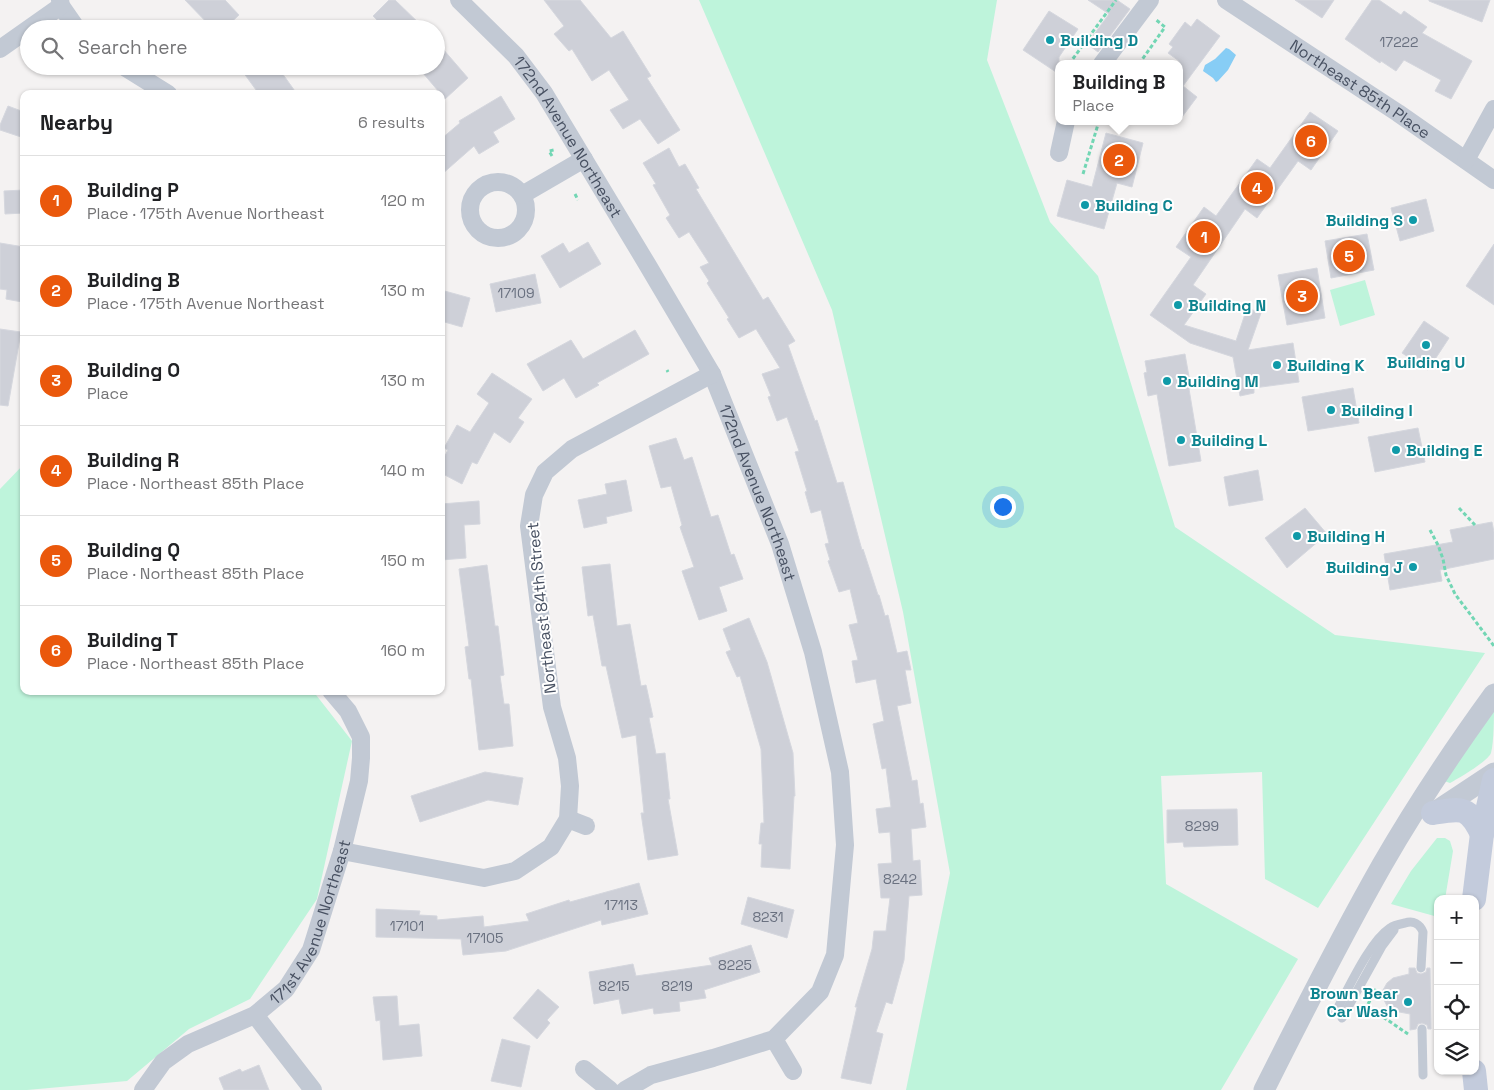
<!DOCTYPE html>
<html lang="en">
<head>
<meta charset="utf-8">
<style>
  :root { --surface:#fff; --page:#f6f6f6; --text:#202124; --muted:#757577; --line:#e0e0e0; --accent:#ea580c }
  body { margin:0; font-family:"Space Grotesk",sans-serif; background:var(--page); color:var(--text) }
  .controls { position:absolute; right:15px; bottom:15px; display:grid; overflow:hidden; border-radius:10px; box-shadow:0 1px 4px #0004 }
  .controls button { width:45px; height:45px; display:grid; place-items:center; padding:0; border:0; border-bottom:1px solid var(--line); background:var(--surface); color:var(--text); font:25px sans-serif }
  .you { position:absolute; left:1002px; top:506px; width:18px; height:18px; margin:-12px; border:4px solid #fff; border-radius:50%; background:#1a73e8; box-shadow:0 0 0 8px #1a73e833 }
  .badge { display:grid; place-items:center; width:32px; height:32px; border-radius:50%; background:var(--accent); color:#fff; font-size:16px; font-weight:700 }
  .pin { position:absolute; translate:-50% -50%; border:2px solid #fff; box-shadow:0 1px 5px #0006 }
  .popup { position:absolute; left:1055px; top:60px; width:128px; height:65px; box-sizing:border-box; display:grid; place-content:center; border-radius:10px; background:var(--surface); filter:drop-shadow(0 1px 4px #0005); font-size:16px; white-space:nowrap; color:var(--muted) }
  .popup b { font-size:19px; color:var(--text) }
  .popup::after { content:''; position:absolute; left:50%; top:100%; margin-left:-10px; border:10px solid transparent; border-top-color:var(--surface) }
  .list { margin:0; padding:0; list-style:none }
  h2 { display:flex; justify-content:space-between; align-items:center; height:65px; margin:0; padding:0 20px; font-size:21px }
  h2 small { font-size:16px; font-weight:400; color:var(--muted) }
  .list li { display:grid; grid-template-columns:32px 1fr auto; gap:15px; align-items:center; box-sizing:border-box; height:90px; padding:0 20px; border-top:1px solid var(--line) }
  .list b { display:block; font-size:19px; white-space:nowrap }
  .list p { margin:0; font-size:16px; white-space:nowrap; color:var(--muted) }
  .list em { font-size:16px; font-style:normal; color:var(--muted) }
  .icon { flex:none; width:28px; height:28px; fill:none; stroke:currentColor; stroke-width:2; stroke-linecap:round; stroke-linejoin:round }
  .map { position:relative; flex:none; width:1494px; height:1090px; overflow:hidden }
  .search { position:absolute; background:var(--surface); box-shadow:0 1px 4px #0004; left:20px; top:20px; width:425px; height:55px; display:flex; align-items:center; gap:12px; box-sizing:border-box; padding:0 18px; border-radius:28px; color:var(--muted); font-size:19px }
  .panel { position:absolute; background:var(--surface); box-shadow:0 1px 4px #0004; left:20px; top:90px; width:425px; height:605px; border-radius:10px }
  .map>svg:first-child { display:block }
  .green { fill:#bef4db }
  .water { fill:#87cdf5 }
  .building { fill:#ced0d8; stroke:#d5d7de }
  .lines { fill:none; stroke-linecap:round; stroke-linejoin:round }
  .path { stroke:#72d6b4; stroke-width:3; stroke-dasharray:4 2.5; stroke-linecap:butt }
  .service { stroke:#c2c9d4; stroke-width:9 }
  .minor { stroke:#c2c9d4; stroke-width:18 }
  .tertiary { stroke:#c2c9d4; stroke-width:21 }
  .secondary { stroke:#c3cbdc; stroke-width:24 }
  .culture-dot { fill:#0f9aa8; stroke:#fff; stroke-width:2 }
  .labels { text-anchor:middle; stroke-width:4; stroke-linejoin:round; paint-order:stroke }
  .number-label { font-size:14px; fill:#6a7180 }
  .culture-label { font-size:16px; font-weight:bold; fill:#0d838f; stroke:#fff; text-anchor:start }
  .street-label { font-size:16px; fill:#485162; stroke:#fff }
</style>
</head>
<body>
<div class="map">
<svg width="1494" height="1090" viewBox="0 0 1494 1090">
  <rect width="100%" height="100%" fill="#f4f2f2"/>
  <g class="green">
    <path d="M699,0H997L987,60L1050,222L1098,276L1175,527L1335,635L1485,653L1318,908L1265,879L1262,772L1161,776L1166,884L1298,959L1221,1090H906L950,873L903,612L832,310Z"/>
    <path d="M1365,280L1375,315L1340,326L1330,290Z"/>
    <path d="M24,464V691H313L352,741L317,899L250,999L189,1029L127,1081L27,1090H0V489Z"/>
    <path d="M1494,702C1494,717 1494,741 1491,753C1487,762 1459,778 1450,783L1444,781Z"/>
    <path d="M1437,838H1445L1450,841L1453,851L1445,899H1438V917L1391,904L1411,871Z"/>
  </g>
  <path class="water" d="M1226,48L1229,49L1236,55L1228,70L1218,81L1216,82L1213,78L1203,71L1205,65L1215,59Z"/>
  <g class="building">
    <path d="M185,0H225L239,15L224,29H213Z"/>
    <path d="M389,0H395L425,29H386L373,16Z"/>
    <path d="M544,0H580L611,38L623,31L651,76L647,78L680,130L658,144L640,119L623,129L610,110L629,100L609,70L592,81L572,49L569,51L554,34L564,26Z"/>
    <path d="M1088,0H1117L1130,9L1098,52L1087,44L1109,14Z"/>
    <path d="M1295,0H1334L1322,18Z"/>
    <path d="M1372,0H1379L1401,15L1404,11L1427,27L1422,33L1472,61L1451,99L1435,91L1441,80L1404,60L1396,71L1381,61L1380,63L1345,39Z"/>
    <path d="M1429,0H1490L1482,22L1429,1Z"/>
    <path d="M1049,11L1078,29L1059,57V74L1023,50Z"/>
    <path d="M1197,19L1220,36L1183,86L1197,97L1179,121V61L1168,53L1173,47L1169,44L1185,22L1191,27Z"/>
    <path d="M436,41L468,78L445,99L417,66H436Z"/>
    <path d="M251,66H277L297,94H259L243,72Z"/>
    <path d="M501,96L515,119L493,132L499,142L479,154L474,146L441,175V139L460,123L459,121Z"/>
    <path d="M8,106L24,112V129L21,137L0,130V125Z"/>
    <path d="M1310,112L1338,131L1311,170L1298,161L1257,218L1245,209L1193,285L1206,294L1184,325L1236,341L1247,308L1261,313L1248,350L1293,343L1299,382L1254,388V393L1240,396L1233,357L1190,343L1150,315L1191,257L1176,247L1204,207L1216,216L1257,159L1270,168Z"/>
    <path d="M1106,133L1143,143L1132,187L1117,183L1104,229L1057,216L1067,180L1092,187Z"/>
    <path d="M669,148L679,167L685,164L699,188L696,189L763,300L768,297L795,341L788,345L815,421L817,420L837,483L843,482L862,550L863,549L878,595H879L885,616L888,615L897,653L907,651L911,670H905L911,703L897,706L912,781L917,780L920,804L923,803L926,827L911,829L913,861L920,860L922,895L909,896L904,960L892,1004L886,1002L876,1032L883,1034L871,1084L841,1078L857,1007H855L872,949L874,931H886L890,898H881L878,864L892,863L890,832L879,833L876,809L891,807L886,768L882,769L873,724L884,721L876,679L856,683L852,661L858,660L849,625L858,623L850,589L839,592L828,561L830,560L825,544L829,543L821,510L811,513L805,492L807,491L795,452L799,451L787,417L777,421L768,397L771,396L762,374L780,368L756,329L739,338L727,319L729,318L707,283L709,281L700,267L709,263L689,232L679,238L666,218L670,215L653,185L656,184L643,163Z"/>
    <path d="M24,190V213L5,214L4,191Z"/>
    <path d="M1426,199L1434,231L1400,241L1391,208Z"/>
    <path d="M1367,234L1374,270L1331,278L1325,241Z"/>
    <path d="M588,242L601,264L560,288L541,256L563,243L569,253Z"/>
    <path d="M0,243L24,247V287L22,302L6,299L7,290L0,289Z"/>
    <path d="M1494,244V305L1466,286Z"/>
    <path d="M1317,268L1325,318L1287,325L1278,275Z"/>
    <path d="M535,274L541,303L496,312L490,284Z"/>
    <path d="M441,290L470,298L462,327L441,321Z"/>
    <path d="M1424,321L1449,338L1428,370L1402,353Z"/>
    <path d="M0,329L21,332L8,406L0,405Z"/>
    <path d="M635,330L649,354L597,383L599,385L576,398L564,378L543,391L527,364L571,340L583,359Z"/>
    <path d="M1185,354L1191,388L1189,389L1201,461L1169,466L1157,394L1148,396L1144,373L1147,372L1145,361Z"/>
    <path d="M492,373L532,399L518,418L524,422L510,443L494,432L477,464L472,462L462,484L441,473V463L448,450L444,448L457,425L470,432L489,403L477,394Z"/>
    <path d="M1353,388L1359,423L1308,431L1302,397Z"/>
    <path d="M1418,428L1425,462L1375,472L1368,437Z"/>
    <path d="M676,438L684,460L692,457L711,517L718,515L731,555L734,554L743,579L719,587L727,611L699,620L682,571L694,567L680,527L682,525L671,486L661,488L649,446Z"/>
    <path d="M1258,470L1263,500L1229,506L1224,477Z"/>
    <path d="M626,480L632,511L606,517L607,523L584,528L578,500L607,494L605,484Z"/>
    <path d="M479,501L480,524L464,525L466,558L441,560V504Z"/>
    <path d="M1305,508L1327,534L1287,568L1265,538Z"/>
    <path d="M1492,522L1494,532V559L1440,570L1442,581L1390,590L1384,554L1453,542L1450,530Z"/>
    <path d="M610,564L617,626L630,624L641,686L646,685L653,717L649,718L656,754L665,753L670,799H668L678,855L648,860L641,813H644L636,735L622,738L606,666H602L593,615L588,616L582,567Z"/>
    <path d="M487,565L495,626H498L504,675L500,676L504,704H509L513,746L479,750L471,679H469L465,647L469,646L459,569Z"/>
    <path d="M749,618L767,662L793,753L795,796H794L790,869L761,867L762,844H759L761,823H764L761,749L740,676L737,677L726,652L731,650L723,629Z"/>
    <path d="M485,772L523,778L518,805L488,800L420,822L411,796Z"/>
    <path d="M1237,809L1238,845L1184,847L1183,842L1167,843V810Z"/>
    <path d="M639,883L648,914L602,925L601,920L506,951L463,955L461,939L376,937V909L420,911L419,915L437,916V920L483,916L484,927L529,921L526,914L569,900L570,902Z"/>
    <path d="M748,897L794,910L787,938L741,924Z"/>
    <path d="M751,945L760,972L704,990L706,998L679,1002L680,1011L654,1014L653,1008L622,1014L619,999L594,1004L589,972L633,964L636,976L712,965L709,958Z"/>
    <path d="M1409,968H1415L1417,973L1421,974L1426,972L1427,968H1430L1431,1029H1428L1427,1025L1422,1023L1418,1024L1416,1029L1410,1030V1014L1394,1011L1387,1006L1383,998V990L1387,983L1393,978L1409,974Z"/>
    <path d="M538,989L559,1007L547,1020L550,1023L537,1039L513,1018Z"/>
    <path d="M397,996L399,1026L419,1024L422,1056L383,1060L380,1020L376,1021L373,997Z"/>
    <path d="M502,1039L530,1046L521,1087L491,1081Z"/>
    <path d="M259,1065L269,1090H224L219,1078L240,1069L242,1072Z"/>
  </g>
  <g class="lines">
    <g class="path">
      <path d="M1069,64L1116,0"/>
      <path d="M1139,64L1165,27L1155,19"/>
      <path d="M552,156L549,151L554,150"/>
      <path d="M1083,174L1099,121"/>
      <path d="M575,194L578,200"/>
      <path d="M667,370L668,372"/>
      <path d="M1459,508L1475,525"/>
      <path d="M1430,530L1438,545L1443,559L1446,575L1455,594L1494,646"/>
      <path d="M1376,989L1367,1006L1408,1034"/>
    </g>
    <g class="service">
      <path d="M1335,1013C1348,990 1369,942 1390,928C1394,925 1400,924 1405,923C1413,920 1420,924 1423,932L1421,968"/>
      <path d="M1342,1018L1382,946L1394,930"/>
      <path d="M1422,1029L1423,1075"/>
    </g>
    <g class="minor">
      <path d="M60,0L61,6L77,29"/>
      <path id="s1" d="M459,0L516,56L544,93L647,264L712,374L780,544L813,652L840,772L845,845L835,955L820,992L774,1039L713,1058L651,1075L625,1090"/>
      <path id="s2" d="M1226,0L1398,113L1494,180"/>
      <path d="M0,49L61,6"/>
      <path d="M1102,64L1150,0"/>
      <path d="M123,66L168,94"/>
      <path d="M1059,153L1066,121"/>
      <path d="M1466,160L1494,109"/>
      <circle cx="498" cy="210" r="28"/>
      <path d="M522,195L584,159"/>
      <path d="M568,819L586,826"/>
      <path d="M342,851L484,878L515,871L551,847L568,819L570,786L567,758L552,707L529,526L534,495L545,472L572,449L712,374"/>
      <path d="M255,1015L313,1090"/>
      <path d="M774,1039L793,1071"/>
      <path d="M584,1069L610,1090"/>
      <path id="s3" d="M143,1090L163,1062L188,1044L255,1015L286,989L311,950L342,851L359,781L361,758V737L348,711L331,691"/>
    </g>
    <g class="tertiary">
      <path d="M1432,814L1494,773"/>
      <path d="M1264,1090C1302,1014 1340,939 1382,865C1416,806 1454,749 1494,694"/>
    </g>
    <g class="secondary">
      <path d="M1433,813C1462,808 1468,806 1482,834"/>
      <path d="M1474,899L1482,834L1494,780"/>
      <path d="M1474,1071L1476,1090"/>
    </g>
  </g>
  <g class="culture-dot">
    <circle cx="1050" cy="40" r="5"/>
    <circle cx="1085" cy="205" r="5"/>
    <circle cx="1413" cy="220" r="5"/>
    <circle cx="1178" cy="305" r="5"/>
    <circle cx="1426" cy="345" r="5"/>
    <circle cx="1277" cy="365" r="5"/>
    <circle cx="1167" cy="381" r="5"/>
    <circle cx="1331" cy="410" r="5"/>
    <circle cx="1181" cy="440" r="5"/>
    <circle cx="1396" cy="450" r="5"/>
    <circle cx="1297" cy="536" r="5"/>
    <circle cx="1413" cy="567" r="5"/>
    <circle cx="1408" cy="1002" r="5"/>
  </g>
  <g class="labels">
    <g class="number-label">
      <text x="1399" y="47">17222</text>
      <text x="516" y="298">17109</text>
      <text x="1202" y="831">8299</text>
      <text x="900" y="884">8242</text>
      <text x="621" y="910">17113</text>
      <text x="768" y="922">8231</text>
      <text x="407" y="931">17101</text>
      <text x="485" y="943">17105</text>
      <text x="735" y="970">8225</text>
      <text x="614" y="991">8215</text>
      <text x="677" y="991">8219</text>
    </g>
    <g class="culture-label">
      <text x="1060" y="46">Building D</text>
      <text x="1095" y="211">Building C</text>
      <text x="1403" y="226" text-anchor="end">Building S</text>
      <text x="1188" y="311">Building N</text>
      <text x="1426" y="368" text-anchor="middle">Building U</text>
      <text x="1287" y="371">Building K</text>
      <text x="1177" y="387">Building M</text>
      <text x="1341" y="416">Building I</text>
      <text x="1191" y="446">Building L</text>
      <text x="1406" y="456">Building E</text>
      <text x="1307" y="542">Building H</text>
      <text x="1403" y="573" text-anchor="end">Building J</text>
      <text x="1398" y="999" text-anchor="end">Brown Bear<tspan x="1398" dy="18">Car Wash</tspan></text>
    </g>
    <g class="street-label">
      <text dy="6" stroke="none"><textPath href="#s2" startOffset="161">Northeast 85th Place</textPath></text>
      <text dy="6" stroke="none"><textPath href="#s1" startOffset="176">172nd Avenue Northeast</textPath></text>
      <text dy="6" stroke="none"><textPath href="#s1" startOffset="581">172nd Avenue Northeast</textPath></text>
      <text transform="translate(541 608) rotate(-96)" y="6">Northeast 84th Street</text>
      <text dy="6" stroke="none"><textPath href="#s3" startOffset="250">171st Avenue Northeast</textPath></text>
    </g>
  </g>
</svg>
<div class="controls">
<button>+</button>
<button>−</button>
<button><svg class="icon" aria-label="locate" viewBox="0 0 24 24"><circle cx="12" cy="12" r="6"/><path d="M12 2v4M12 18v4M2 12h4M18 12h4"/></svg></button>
<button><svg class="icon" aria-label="layers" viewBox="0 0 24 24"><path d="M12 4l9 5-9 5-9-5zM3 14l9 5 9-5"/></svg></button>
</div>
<div class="you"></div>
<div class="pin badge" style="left:1204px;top:237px">1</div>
<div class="pin badge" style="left:1119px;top:160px">2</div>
<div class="popup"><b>Building B</b>Place</div>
<div class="pin badge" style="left:1302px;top:296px">3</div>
<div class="pin badge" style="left:1257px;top:188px">4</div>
<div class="pin badge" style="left:1349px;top:256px">5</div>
<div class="pin badge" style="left:1311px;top:141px">6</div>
<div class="search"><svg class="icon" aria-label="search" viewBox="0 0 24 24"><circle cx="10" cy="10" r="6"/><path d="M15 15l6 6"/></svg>Search here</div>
<section class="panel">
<h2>Nearby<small>6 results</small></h2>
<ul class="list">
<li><span class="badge">1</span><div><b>Building P</b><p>Place · 175th Avenue Northeast</p></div><em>120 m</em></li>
<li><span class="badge">2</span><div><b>Building B</b><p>Place · 175th Avenue Northeast</p></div><em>130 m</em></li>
<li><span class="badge">3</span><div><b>Building O</b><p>Place</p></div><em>130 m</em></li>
<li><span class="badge">4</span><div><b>Building R</b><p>Place · Northeast 85th Place</p></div><em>140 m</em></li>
<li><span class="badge">5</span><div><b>Building Q</b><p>Place · Northeast 85th Place</p></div><em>150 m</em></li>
<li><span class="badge">6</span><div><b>Building T</b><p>Place · Northeast 85th Place</p></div><em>160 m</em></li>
</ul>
</section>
</div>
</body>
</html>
